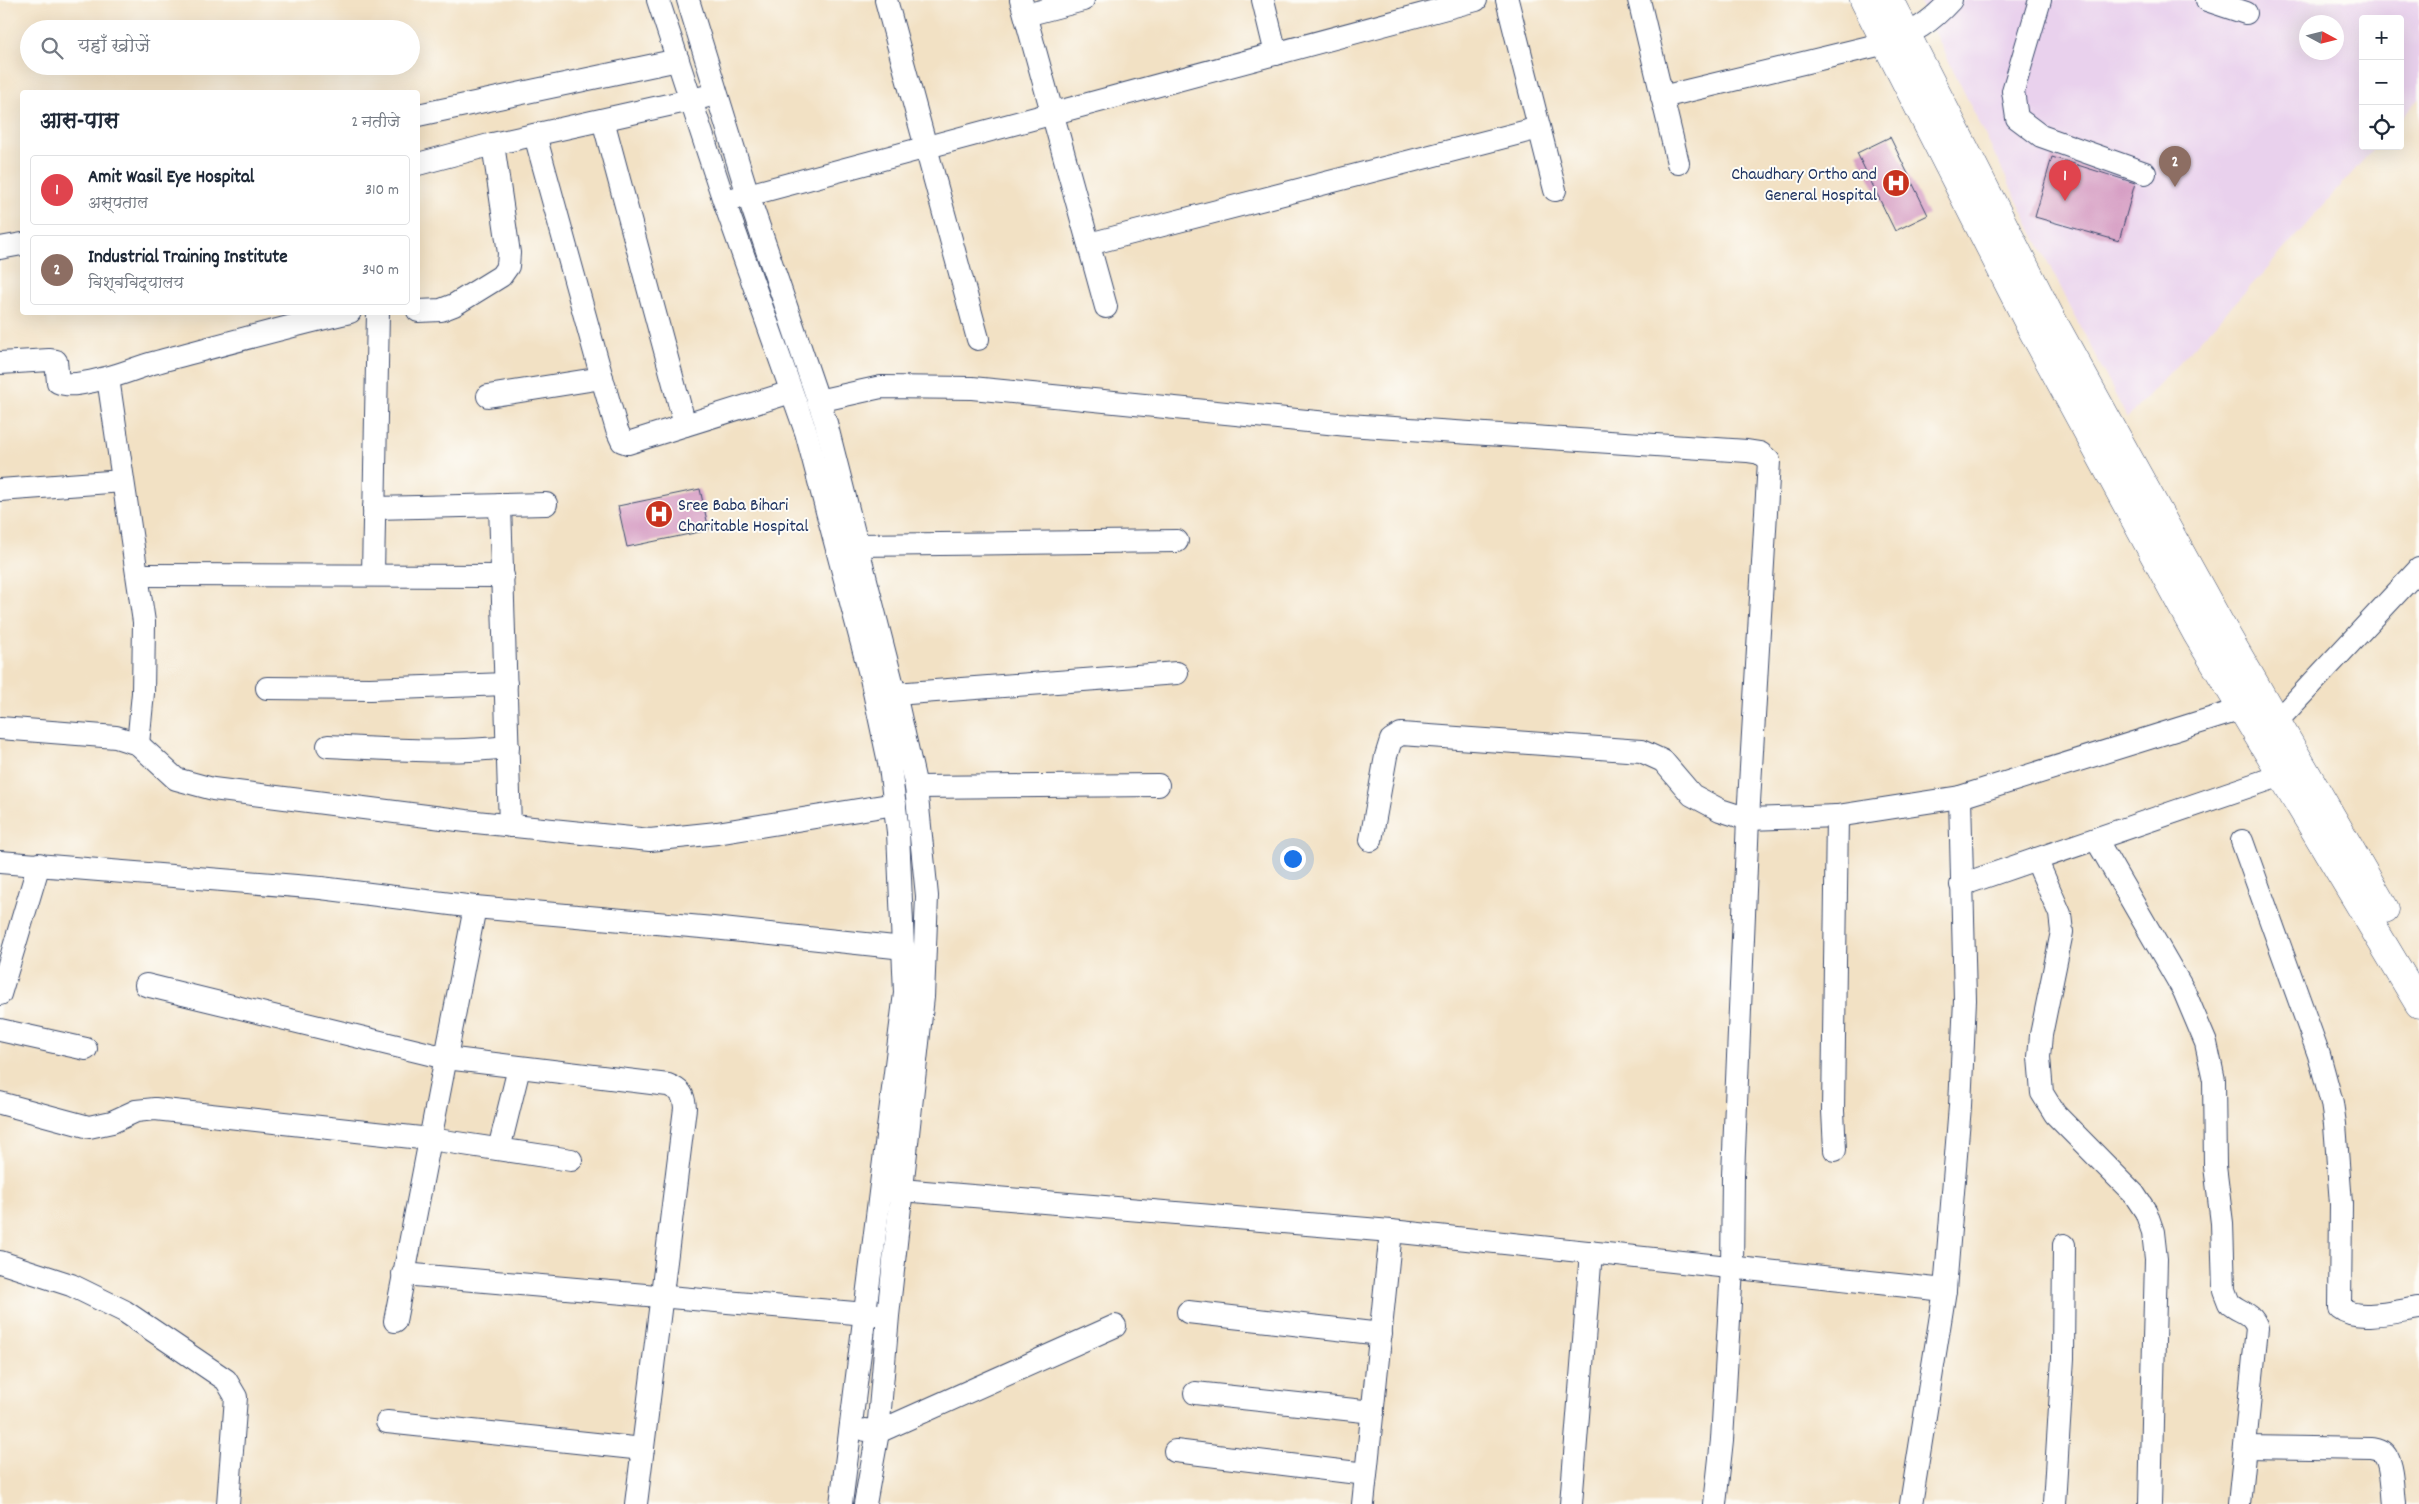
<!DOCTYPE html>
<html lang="hi">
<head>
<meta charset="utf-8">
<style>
  :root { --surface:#fff; --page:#f6f6f7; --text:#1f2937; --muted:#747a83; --line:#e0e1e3; --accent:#b45309 }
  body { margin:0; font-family:Dekko,"Playpen Sans Deva",sans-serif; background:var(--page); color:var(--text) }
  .controls { position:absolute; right:15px; top:15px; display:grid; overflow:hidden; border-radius:5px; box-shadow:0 5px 20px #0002 }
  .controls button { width:45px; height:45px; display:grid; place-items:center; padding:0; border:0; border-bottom:1px solid var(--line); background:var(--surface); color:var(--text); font:25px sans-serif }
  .compass { position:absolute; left:2299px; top:15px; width:45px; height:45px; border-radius:50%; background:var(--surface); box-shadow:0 5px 20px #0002; rotate:97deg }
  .you { position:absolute; left:1292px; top:858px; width:18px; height:18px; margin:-12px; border:4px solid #fff; border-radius:50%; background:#1a73e8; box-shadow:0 0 0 8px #1a73e833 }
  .badge { display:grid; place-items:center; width:32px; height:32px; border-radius:50%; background:var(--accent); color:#fff; font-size:16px; font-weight:700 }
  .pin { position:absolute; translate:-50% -41px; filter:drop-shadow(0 1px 2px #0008) }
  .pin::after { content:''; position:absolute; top:26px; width:18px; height:15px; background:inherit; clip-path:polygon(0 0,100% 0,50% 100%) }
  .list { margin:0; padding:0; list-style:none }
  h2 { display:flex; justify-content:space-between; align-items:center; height:65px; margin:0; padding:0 20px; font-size:21px }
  h2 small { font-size:16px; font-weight:400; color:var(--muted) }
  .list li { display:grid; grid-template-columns:32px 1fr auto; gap:15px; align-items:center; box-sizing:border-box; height:70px; margin:0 10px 10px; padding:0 10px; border:1px solid var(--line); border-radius:5px }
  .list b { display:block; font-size:19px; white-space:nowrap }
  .list p { margin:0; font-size:16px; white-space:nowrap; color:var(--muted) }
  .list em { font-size:16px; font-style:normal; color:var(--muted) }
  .icon { flex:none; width:28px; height:28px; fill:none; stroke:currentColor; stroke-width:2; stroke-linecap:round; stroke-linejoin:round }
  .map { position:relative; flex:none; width:2419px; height:1504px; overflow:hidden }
  .search { position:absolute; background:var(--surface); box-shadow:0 5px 20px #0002; left:20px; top:20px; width:400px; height:55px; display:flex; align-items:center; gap:12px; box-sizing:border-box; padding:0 18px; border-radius:28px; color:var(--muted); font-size:19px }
  .panel { position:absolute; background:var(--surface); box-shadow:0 5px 20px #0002; left:20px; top:90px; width:400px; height:225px; border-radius:5px }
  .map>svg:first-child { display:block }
  .built { fill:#e9d1ed; fill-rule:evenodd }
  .building { fill:#d499c1 }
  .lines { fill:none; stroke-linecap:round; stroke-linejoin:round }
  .minor-casing { stroke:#3b4a6d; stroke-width:24 }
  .major-casing { stroke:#3b4a6d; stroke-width:29 }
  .minor { stroke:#fff; stroke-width:22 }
  .major { stroke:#fff; stroke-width:28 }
  .labels { text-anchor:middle; stroke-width:4; stroke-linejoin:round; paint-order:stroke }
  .poi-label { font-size:18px; fill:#1b2f5e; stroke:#fdfcf7; text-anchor:end }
</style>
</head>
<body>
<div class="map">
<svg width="2419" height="1504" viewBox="0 0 2419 1504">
  <rect width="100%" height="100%" fill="#fdfcf7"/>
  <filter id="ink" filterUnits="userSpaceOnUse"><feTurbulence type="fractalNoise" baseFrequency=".02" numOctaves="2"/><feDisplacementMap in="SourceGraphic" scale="10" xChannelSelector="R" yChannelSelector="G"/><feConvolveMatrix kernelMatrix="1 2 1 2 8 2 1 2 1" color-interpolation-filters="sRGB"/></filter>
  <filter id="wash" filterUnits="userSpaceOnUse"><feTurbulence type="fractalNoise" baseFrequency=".0096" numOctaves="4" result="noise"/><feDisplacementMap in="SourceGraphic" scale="20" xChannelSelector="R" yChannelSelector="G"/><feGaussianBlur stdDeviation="1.12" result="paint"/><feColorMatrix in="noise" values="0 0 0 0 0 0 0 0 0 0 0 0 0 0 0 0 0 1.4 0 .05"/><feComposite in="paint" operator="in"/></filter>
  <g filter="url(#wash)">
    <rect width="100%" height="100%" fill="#f2e1c4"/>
    <path class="built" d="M1919,0H2419V98L2400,119V19H2363V146H2376L2262,274L2127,418L2030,227ZM2306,22H2336V52H2306Z"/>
    <g id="blocks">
      <g class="building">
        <path d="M1890,137L1928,215L1895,231L1857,153Z"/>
        <path d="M2052,157L2135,183L2119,241L2035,217Z"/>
        <path d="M700,489L709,530L627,547L618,506Z"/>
      </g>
    </g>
  </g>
  <g filter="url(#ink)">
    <use href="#blocks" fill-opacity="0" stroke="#3b4a6d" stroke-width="1"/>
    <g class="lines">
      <g class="minor-casing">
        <g id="minor">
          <path d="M658,0L724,201L806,432L871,678L890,767L898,832L905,993L841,1504"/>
          <path d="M688,0L748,195L826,423L895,694L916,787L927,896L923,997L888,1316L878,1432L865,1504"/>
          <path d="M886,0L978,339"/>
          <path d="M1021,0L1106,307"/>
          <path d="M1263,0L1276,54"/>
          <path d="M1507,0L1555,190"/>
          <path d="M1639,0L1678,163"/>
          <path d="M2040,0L2013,91L2017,118L2041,136L2145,173"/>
          <path d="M2207,0L2246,13"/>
          <path d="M1026,15L1083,0"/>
          <path d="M1662,97L1886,43C1915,32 1930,23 1951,0"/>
          <path d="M418,115L678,60"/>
          <path d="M603,120L685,425"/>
          <path d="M535,135L602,378L617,430L622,441L628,443L791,392"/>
          <path d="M418,164L493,144L704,97"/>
          <path d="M733,199L1476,0"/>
          <path d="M1089,244L1539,128"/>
          <path d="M0,248L22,244"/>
          <path d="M418,311L441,310L454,305L501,276L508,266L509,253L493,144"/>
          <path d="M0,363L49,360L56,361L58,382C71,388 93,381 106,378C124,374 140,366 157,362C221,345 285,327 350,312"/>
          <path d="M108,378L144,622L143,693L138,744"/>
          <path d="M488,396L602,378"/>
          <path d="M818,401L881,387L972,388L1348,425L1747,451L1760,453L1769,461L1748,819L1733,1175L1732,1268L1722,1440L1715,1504"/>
          <path d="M0,490L123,481"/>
          <path d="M500,505L510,826"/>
          <path d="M374,508L546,504"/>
          <path d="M857,545L1177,541"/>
          <path d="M373,574L378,312"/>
          <path d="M138,575L503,576"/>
          <path d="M267,688L370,689L506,684"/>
          <path d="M895,694L1177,673"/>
          <path d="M2277,721L2419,569"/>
          <path d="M0,728L116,737L138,744L176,779L213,789L466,821L650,840L717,833L895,804"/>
          <path d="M328,746C388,749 448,754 508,747"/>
          <path d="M916,787L1158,785"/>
          <path d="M2096,839L2184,991L2206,1043L2214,1080L2215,1166L2222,1223L2224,1290L2229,1303C2240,1313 2252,1312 2257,1328L2239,1504"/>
          <path d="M1371,840L1386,756L1391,740L1401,734L1641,751L1663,761L1692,795L1720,810L1748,819L1837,816L1960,797L2242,709"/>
          <path d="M2242,841L2319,1055L2332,1103L2335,1124L2341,1204L2340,1308C2357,1322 2397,1311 2419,1308"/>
          <path d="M2036,859L2060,914L2062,932L2041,1035L2039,1057L2042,1093L2055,1114L2134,1194L2146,1212L2153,1232L2156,1259L2150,1504"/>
          <path d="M0,862L321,888L475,907L713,928L904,948"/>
          <path d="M1961,885L2282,775"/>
          <path d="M146,985L446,1058L668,1085C681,1090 684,1095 685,1108L636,1504"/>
          <path d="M0,994L39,864"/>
          <path d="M0,1030L86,1049"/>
          <path d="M0,1103L89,1127L112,1122L136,1111L155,1109L430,1139L571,1160"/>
          <path d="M499,1149L519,1068"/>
          <path d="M1835,1150L1833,1111L1837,816"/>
          <path d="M889,1189L1391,1231L1945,1290"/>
          <path d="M0,1262L71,1285L124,1311L226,1380L236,1397L228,1504"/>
          <path d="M403,1274L878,1315"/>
          <path d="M1188,1312L1381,1334"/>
          <path d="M395,1321L475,907"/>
          <path d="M1195,1393L1373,1412"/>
          <path d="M387,1422L643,1449"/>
          <path d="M866,1430L878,1432L1115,1326"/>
          <path d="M2245,1447L2372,1449C2377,1450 2383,1451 2386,1456C2393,1468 2392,1490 2394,1504"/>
          <path d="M1175,1451L1366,1474"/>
          <path d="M1363,1504L1391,1231"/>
          <path d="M1571,1504L1591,1252"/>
          <path d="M1911,1504L1945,1290L1960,1106L1965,1000L1960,797"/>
          <path d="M2054,1504L2063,1358L2064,1245"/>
        </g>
      </g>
      <g class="major-casing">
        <g id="major">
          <path d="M1864,0L2030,326L2197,634L2419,1004"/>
          <path d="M1889,0L2050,316L2219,622L2385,909"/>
        </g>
      </g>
      <use href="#minor" class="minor"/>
      <use href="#major" class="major"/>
    </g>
  </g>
  <defs>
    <g id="hospital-disc" transform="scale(1.4375)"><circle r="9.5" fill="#c8321e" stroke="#fdfcf7"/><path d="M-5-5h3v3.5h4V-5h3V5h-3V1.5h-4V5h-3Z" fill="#fff"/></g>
  </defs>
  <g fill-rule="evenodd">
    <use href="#hospital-disc" x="1896" y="183"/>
    <use href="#hospital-disc" x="659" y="514"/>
  </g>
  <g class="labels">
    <g class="poi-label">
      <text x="1877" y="179">Chaudhary Ortho and<tspan x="1877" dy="21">General Hospital</tspan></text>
      <text x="678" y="510" text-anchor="start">Sree Baba Bihari<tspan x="678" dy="21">Charitable Hospital</tspan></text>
    </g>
  </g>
</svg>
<div class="controls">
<button>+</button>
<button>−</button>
<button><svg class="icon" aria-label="locate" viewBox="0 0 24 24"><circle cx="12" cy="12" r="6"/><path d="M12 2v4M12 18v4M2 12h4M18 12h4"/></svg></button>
</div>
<svg class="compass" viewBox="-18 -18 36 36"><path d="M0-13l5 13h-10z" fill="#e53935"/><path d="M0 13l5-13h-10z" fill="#747a83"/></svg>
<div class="you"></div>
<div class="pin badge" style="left:2065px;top:201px;background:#e0444e">1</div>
<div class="pin badge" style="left:2175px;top:187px;background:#8d6e63">2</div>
<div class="search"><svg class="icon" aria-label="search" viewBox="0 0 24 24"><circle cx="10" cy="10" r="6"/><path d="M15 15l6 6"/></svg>यहाँ खोजें</div>
<section class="panel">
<h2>आस-पास<small>2 नतीजे</small></h2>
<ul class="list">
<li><span class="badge" style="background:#e0444e">1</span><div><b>Amit Wasil Eye Hospital</b><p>अस्पताल</p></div><em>310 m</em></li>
<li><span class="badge" style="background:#8d6e63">2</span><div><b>Industrial Training Institute</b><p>विश्वविद्यालय</p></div><em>340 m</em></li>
</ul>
</section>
</div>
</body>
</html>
